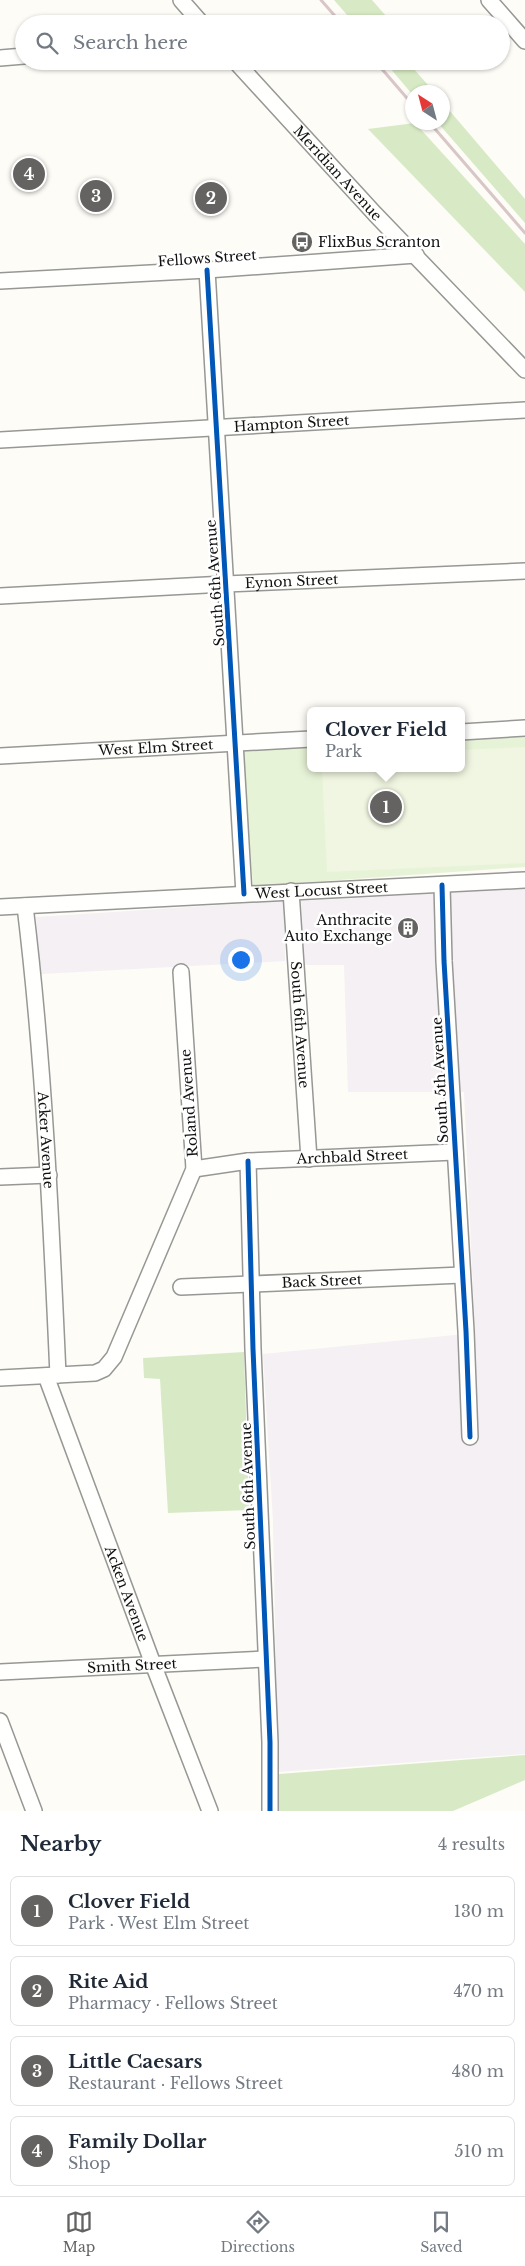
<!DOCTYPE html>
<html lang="en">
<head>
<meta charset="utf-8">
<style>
  :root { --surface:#fff; --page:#f2f2f3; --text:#1f2937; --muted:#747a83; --line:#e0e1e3; --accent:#646362 }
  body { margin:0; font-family:"Libre Baskerville",serif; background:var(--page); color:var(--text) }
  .compass { position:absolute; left:405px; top:85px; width:45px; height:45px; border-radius:50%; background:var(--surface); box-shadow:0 1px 4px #0004; rotate:324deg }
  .you { position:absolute; left:240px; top:959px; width:18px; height:18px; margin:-12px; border:4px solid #fff; border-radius:50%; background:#1a73e8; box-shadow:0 0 0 8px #1a73e833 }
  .badge { display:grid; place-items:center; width:32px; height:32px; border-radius:50%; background:var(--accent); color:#fff; font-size:16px; font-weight:700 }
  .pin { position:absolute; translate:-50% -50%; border:2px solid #fff; box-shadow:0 1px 5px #0006 }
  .popup { position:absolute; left:307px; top:707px; width:158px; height:65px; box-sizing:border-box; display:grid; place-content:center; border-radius:8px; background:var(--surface); filter:drop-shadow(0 1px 4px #0005); font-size:16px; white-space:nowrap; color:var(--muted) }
  .popup b { font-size:19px; color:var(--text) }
  .popup::after { content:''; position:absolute; left:50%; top:100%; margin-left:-10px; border:10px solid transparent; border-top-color:var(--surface) }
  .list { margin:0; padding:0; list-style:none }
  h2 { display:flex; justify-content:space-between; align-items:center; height:65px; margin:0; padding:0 20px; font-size:21px }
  h2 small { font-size:16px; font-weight:400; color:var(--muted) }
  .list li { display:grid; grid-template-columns:32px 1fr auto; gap:15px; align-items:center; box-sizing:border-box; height:70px; margin:0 10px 10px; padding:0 10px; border:1px solid var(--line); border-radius:8px }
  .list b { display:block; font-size:19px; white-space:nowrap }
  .list p { margin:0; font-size:16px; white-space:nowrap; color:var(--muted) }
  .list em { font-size:16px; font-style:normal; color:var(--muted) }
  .icon { flex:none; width:28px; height:28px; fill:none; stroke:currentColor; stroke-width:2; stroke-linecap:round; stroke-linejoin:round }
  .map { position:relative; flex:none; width:525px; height:1811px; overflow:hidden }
  .search { position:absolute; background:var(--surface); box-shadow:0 1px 4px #0004; left:15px; right:15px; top:15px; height:55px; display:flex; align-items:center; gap:12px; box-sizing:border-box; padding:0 18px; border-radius:28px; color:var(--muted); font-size:19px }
  .sheet { height:385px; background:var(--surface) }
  nav { display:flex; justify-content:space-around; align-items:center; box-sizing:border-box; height:70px; border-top:1px solid var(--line); background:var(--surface); font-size:14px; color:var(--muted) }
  nav a { display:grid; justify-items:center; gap:2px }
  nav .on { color:var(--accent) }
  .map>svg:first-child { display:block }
  .industrial { fill:#f5f0f3 }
  .green { fill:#e7f3d7 }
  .forest { fill:#d8eac5 }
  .pitch { fill:#f0f6e1 }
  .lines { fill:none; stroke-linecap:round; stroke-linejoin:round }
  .minor-casing { stroke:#979795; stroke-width:18 }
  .minor { stroke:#fffffe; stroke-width:15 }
  .rail { stroke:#d9c6c7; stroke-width:3 }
  .cycleway-casing { stroke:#fff; stroke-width:8 }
  .cycleway { stroke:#0057b8; stroke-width:5 }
  .labels { text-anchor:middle; stroke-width:5; stroke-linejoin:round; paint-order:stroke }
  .street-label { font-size:14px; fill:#111; stroke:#fff }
  .poi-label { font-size:14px; fill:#111; stroke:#fff; text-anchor:start }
</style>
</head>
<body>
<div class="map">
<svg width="525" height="1811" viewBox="0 0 525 1811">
  <rect width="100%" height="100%" fill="#fdfcf7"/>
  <g class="industrial">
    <path d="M525,889V1754L278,1772L273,1521L263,1354L475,1333L464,1092H348L344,965H305L301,901Z"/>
    <path d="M284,901L285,961L41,974L36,917Z"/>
  </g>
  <path class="green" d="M525,735V867L253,886L242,748L311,745V768H461V738Z"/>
  <g class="forest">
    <path d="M334,0H372L393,24H355Z"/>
    <path d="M384,61H407L434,92L412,94Z"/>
    <path d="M443,103L525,199V223L438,123L442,122Z"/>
    <path d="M415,123L525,244V292L368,129Z"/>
    <path d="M244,1352L249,1510L168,1513L160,1379L144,1378L143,1358Z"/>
    <path d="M525,1755V1780L453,1811H277L279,1774Z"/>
  </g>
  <path class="pitch" d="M525,747V863L327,872L322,768H461V750Z"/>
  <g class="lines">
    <g class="minor-casing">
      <g id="minor">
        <path d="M181,0L202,24"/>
        <path d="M489,0L525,41"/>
        <path d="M0,58L24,56"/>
        <path id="s1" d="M235,61L375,214L525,370"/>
        <path d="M207,270L244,894"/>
        <path d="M0,281L207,270L416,255"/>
        <path id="s2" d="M0,440L525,410"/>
        <path id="s3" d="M0,596L225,584L525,571"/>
        <path d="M461,732L525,728"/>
        <path id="s4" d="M0,756L311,739"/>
        <path d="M442,885L444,961L466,1331L470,1437"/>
        <path id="s5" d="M291,891L309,1159"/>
        <path id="s6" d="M25,906C44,1062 51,1218 58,1375"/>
        <path id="s7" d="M0,907L525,880"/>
        <path d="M248,1161L253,1349L270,1742V1811"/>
        <path id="s8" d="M194,1169L248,1161L455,1152"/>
        <path d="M0,1177L49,1175"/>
        <path id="s9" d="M181,1287L462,1275"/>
        <path id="s10" d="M46,1376L153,1664L210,1811"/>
        <path d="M0,1378L95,1373L104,1369L114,1357L194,1169L181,972"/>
        <path id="s11" d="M0,1672L266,1659"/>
        <path d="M0,1721L34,1811"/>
      </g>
    </g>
    <use href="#minor" class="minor"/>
    <g class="rail">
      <path d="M321,0L342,24"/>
      <path d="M375,61L412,104"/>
      <path d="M429,122L525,233"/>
    </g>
    <g class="cycleway-casing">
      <g id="cycleway">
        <path d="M207,270L244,894"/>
        <path d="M442,885L444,961L466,1331L470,1437"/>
        <path d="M248,1161L253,1349L270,1742V1811"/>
      </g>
    </g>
    <use href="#cycleway" class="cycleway"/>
  </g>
  <defs>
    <g id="bus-disc" transform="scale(1.125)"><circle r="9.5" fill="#646362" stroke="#fff"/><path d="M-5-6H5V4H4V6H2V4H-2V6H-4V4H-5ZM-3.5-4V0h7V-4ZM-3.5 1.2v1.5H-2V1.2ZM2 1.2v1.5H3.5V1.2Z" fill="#fff"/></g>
    <g id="building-disc" transform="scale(1.125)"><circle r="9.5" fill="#646362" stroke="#fff"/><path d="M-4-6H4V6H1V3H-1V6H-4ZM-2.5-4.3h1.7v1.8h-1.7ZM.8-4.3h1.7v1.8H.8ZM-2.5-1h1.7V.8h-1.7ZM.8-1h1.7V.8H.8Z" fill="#fff"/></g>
  </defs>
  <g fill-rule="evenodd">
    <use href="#bus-disc" x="302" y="242"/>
    <use href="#building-disc" x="408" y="928"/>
  </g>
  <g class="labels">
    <g class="street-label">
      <text dy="5" stroke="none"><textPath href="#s1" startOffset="152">Meridian Avenue</textPath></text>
      <text transform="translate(207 258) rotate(-4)" y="5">Fellows Street</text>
      <text dy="5" stroke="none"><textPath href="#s2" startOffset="292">Hampton Street</textPath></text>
      <text dy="5" stroke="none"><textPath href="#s3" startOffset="292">Eynon Street</textPath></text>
      <text transform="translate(215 583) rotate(-94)" y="5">South 6th Avenue</text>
      <text dy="5" stroke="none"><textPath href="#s4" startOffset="156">West Elm Street</textPath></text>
      <text dy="5" stroke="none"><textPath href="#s7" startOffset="322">West Locust Street</textPath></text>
      <text dy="5" stroke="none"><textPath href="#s5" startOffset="134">South 6th Avenue</textPath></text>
      <text transform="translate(440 1080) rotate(-93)" y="5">South 5th Avenue</text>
      <text transform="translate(189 1103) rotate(-94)" y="5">Roland Avenue</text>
      <text dy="5" stroke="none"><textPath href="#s6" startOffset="235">Acker Avenue</textPath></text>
      <text dy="5" stroke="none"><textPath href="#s8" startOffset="159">Archbald Street</textPath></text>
      <text dy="5" stroke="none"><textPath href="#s9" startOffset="141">Back Street</textPath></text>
      <text transform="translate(248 1486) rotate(-92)" y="5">South 6th Avenue</text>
      <text dy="5" stroke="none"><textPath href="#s10" startOffset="232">Acken Avenue</textPath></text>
      <text dy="5" stroke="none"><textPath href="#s11" startOffset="132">Smith Street</textPath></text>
    </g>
    <g class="poi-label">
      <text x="318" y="247">FlixBus Scranton</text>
      <text x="392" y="925" text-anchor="end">Anthracite<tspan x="392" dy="16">Auto Exchange</tspan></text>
    </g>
  </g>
</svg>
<svg class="compass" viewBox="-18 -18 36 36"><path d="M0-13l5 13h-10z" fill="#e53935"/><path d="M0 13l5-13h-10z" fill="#747a83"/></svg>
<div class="you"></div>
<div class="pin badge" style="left:386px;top:807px">1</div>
<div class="popup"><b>Clover Field</b>Park</div>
<div class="pin badge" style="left:211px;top:198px">2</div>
<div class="pin badge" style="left:96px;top:196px">3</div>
<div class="pin badge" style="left:29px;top:174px">4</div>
<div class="search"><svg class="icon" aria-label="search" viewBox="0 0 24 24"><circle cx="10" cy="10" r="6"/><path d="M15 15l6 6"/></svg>Search here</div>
</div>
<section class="sheet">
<h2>Nearby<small>4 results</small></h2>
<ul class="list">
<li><span class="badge">1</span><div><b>Clover Field</b><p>Park · West Elm Street</p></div><em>130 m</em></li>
<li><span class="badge">2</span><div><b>Rite Aid</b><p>Pharmacy · Fellows Street</p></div><em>470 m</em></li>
<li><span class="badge">3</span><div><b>Little Caesars</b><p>Restaurant · Fellows Street</p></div><em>480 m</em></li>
<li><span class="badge">4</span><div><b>Family Dollar</b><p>Shop</p></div><em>510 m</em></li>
</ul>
</section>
<nav>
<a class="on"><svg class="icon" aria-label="map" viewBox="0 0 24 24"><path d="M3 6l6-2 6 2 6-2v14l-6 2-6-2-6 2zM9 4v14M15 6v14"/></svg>Map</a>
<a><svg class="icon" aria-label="directions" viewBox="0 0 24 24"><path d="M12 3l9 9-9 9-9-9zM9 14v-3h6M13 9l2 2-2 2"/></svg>Directions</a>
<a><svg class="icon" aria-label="saved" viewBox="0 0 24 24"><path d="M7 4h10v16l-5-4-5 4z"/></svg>Saved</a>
</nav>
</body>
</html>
